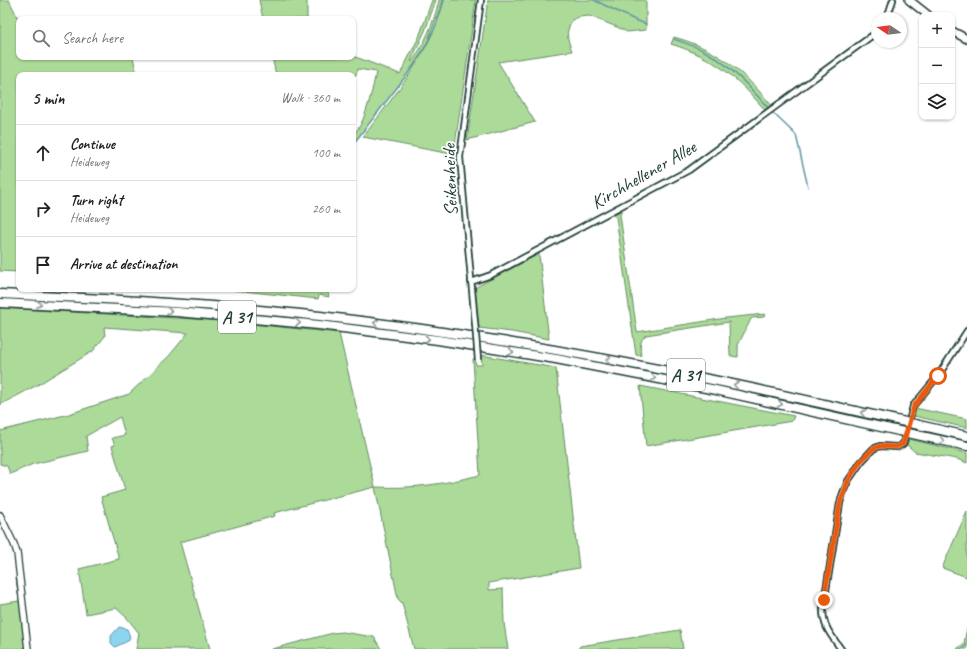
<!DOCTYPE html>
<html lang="en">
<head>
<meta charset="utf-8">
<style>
  :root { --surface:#fff; --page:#f2f2f2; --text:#222; --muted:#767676; --line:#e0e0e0 }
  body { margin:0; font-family:Caveat,sans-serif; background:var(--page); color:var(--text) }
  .controls { position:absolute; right:12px; top:12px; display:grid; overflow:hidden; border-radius:8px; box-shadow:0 1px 3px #0004 }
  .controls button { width:36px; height:36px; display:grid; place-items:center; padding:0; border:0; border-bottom:1px solid var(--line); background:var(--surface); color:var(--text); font:20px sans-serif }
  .compass { position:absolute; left:871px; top:12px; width:36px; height:36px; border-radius:50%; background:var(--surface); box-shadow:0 1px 3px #0004; rotate:283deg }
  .stop { position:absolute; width:12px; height:12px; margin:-9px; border:3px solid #ea580c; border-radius:50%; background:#fff }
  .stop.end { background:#ea580c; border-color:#fff; box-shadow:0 1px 4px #0008 }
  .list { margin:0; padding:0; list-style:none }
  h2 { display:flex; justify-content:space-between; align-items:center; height:52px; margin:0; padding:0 16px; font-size:17px }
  h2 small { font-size:13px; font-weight:400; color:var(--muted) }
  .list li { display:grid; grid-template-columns:26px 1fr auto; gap:12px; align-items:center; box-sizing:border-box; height:56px; padding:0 16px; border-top:1px solid var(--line) }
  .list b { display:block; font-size:15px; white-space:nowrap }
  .list p { margin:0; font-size:13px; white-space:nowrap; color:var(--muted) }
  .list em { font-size:13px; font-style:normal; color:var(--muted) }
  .icon { flex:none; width:22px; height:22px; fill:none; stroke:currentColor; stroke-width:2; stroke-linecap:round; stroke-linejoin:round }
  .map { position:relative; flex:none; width:967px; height:649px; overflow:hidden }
  .search { position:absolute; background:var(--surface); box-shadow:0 1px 3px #0004; left:16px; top:16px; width:340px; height:44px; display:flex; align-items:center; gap:10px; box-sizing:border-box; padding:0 14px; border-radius:8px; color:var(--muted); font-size:15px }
  .panel { position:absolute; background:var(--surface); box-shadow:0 1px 3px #0004; left:16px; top:72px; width:340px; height:220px; border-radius:8px }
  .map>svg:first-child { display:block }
  .green { fill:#acda99; stroke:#668c66 }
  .water { fill:#8dd4ef; stroke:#6198a4 }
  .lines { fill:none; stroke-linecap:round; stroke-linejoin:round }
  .stream { stroke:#6198a4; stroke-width:1.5 }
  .minor-casing { stroke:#1f3d34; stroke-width:8 }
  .tertiary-casing { stroke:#1f3d34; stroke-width:8 }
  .primary-casing { stroke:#1f3d34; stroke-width:10 }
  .motorway-casing { stroke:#1f3d34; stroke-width:11 }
  .minor { stroke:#fff; stroke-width:4.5 }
  .tertiary { stroke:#fff; stroke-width:5.5 }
  .primary { stroke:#fff; stroke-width:7 }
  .motorway { stroke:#fff; stroke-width:8 }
  .minor-bridge-casing { stroke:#1f3d34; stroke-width:8; stroke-linecap:butt }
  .motorway-bridge-casing { stroke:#1f3d34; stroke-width:11; stroke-linecap:butt }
  .minor-bridge { stroke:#fff; stroke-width:4.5 }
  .motorway-bridge { stroke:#fff; stroke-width:8 }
  .oneway { stroke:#8f9e9a }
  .route { stroke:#ea580c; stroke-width:5 }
  .labels { text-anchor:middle; stroke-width:3.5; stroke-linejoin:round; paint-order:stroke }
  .shield { fill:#fff; stroke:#627771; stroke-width:1 }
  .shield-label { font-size:18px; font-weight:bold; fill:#1f3d34 }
  .street-label { font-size:19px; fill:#1f3d34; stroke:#fff }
</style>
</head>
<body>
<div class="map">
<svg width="967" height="649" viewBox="0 0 967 649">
  <rect width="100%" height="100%" fill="#fff"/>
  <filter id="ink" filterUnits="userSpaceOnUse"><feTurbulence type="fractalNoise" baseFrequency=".025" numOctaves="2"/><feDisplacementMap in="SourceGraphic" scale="8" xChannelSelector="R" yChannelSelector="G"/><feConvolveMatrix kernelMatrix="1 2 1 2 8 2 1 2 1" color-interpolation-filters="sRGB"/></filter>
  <g filter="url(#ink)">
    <g class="green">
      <path d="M0,0H9L19,20V57H38L39,59L47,57H133L137,75H19V272L0,271Z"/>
      <path d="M259,0H307V19H263Z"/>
      <path d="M432,0H436L425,31L411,61L412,62C425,43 434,22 439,0H443L427,43L416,63L353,144C353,131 356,133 361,124C368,108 373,88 376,72L358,69L356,75L353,76L276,75L272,57H353V56L400,74L419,37Z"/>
      <path d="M444,0H476L455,145L456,155L363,137C395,94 431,53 444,0Z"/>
      <path d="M488,0H646V30L627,32L617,27L589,16L579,17L572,20C565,34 567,37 572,51L498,62L535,122L467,140Z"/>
      <path d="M674,37C718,49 744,72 772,106L766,111C736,77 716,58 671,44Z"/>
      <path d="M622,210L620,215L637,332L726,318L765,314L764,317L752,318L751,319L738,345V357L730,356L729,322L646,335C639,340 640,349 641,356L636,355L616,217L613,215Z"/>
      <path d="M539,254L549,339L512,332L479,328L474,290L478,286Z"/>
      <path d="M234,289H327L329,297L319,295L318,299L233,290Z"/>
      <path d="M0,308L211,320L339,333L375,487C413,489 443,484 480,475L473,359H475L476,365H482L481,355L556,368L579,568L489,583V590L503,589L504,623L508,649H414L402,603L398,599L375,487L274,513L275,516L180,542L210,649H136L139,633L127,618L116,608L86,614L79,569L119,559L101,497L125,490L112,446L115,445L112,438L125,435L120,417L86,436L88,451L33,464L10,474L7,466L0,464V431L69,414L129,394L169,356L188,333L104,327L105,336L93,351L39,384L0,405Z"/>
      <path d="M640,386L794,416L792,421L646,446Z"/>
      <path d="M915,408L967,419V428L914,416Z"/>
      <path d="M909,439L967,453V463L957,459L915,452L907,445Z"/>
      <path d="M967,511V577L942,568Z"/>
      <path d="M16,577L26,649H0V604L19,601Z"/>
      <path d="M967,628V649H957L964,643Z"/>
      <path d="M680,630L683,649H578L580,646Z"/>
      <path d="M343,632L374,637L381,649H272L333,633Z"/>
    </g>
    <path class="water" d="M119,627L127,629L130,637L128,641L115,647L111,643V636Z"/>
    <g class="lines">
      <g class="stream">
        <path d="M594,0L635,20L646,24"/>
        <path d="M674,39C684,43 696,46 706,52C729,64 752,89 769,109"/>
        <path d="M773,113L796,135L808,187"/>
        <path d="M353,144C364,131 374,117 385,103C412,69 433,43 444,0"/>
        <path d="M961,649L967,644"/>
      </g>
      <g class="minor-casing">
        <g id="minor">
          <path d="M887,18L893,0"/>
          <path d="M471,282L491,275L689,170L877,32"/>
          <path d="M475,323L460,157L481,0"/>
          <path d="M841,649C831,635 823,627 823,609L840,503L843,493L848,481L861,462L873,449L880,446L897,447L903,444L913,406L938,376L967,331"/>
        </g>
      </g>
      <g class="tertiary-casing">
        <path id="tertiary" d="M0,515L14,544L17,553L28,649"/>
      </g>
      <g class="primary-casing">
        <g id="primary">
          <path d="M909,0L928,15"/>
          <path d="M952,31L967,39"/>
        </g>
      </g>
      <g class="motorway-casing">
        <g id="motorway">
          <path d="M0,294C107,299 214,304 320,316C452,331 583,353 713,380C776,393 838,407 901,421"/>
          <path d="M0,303L177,312L319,325L438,340L556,359L711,389L899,431"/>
          <path d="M919,425L967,436"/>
          <path d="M917,435L967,446"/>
        </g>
      </g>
      <use href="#minor" class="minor"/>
      <use href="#tertiary" class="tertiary"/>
      <use href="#primary" class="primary"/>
      <use href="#motorway" class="motorway"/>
      <g class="minor-bridge-casing">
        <path id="minor-bridge" d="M475,323L478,360"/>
      </g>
      <g class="motorway-bridge-casing">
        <g id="motorway-bridge">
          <path d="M901,421L919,425"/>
          <path d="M899,431L917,435"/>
        </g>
      </g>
      <use href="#minor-bridge" class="minor-bridge"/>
      <use href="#motorway-bridge" class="motorway-bridge"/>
    </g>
    <defs><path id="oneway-chevron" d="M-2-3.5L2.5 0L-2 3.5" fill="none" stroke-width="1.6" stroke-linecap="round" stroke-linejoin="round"/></defs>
    <g class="oneway">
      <use href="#oneway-chevron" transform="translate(39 304) rotate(2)"/>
      <use href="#oneway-chevron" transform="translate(169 311) rotate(3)"/>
      <use href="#oneway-chevron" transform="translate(298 323) rotate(6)"/>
      <use href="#oneway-chevron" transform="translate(376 323) rotate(-173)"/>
      <use href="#oneway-chevron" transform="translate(427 339) rotate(7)"/>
      <use href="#oneway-chevron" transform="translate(511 352) rotate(9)"/>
      <use href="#oneway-chevron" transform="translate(608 360) rotate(-169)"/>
      <use href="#oneway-chevron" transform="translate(653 378) rotate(11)"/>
      <use href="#oneway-chevron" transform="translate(736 385) rotate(-168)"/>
      <use href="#oneway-chevron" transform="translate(780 404) rotate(12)"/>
      <use href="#oneway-chevron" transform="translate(863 413) rotate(-168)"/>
      <use href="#oneway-chevron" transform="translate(942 441) rotate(13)"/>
    </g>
  </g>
  <g class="lines" filter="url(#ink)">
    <path class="route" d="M824,600L840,503L848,481L860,462L873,449L880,446L896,447L903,444L914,406L938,376"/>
  </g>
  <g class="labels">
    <g class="shield">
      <rect x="218" y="301" width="38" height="32" rx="3"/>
      <rect x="667" y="359" width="38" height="32" rx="3"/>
    </g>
    <g class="shield-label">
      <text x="237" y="323">A 31</text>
      <text x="686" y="381">A 31</text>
    </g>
    <g class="street-label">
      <text transform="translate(643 174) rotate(-30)" y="7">Kirchhellener Allee</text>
      <text transform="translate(449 180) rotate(-92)" y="7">Seikenheide</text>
    </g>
  </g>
</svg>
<div class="controls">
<button>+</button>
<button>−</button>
<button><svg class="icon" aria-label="layers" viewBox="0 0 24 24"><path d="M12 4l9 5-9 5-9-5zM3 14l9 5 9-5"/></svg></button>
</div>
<svg class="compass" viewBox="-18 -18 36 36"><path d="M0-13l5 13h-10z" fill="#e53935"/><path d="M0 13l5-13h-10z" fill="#767676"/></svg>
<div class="stop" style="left:938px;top:376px"></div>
<div class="stop end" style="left:824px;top:600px"></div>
<div class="search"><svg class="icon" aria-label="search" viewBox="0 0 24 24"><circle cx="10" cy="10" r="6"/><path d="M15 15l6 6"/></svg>Search here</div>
<section class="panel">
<h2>5 min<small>Walk · 360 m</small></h2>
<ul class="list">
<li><svg class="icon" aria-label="ahead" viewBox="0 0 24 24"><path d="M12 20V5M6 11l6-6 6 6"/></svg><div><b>Continue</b><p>Heideweg</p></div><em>100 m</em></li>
<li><svg class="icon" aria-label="right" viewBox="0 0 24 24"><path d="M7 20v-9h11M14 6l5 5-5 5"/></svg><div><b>Turn right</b><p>Heideweg</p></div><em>260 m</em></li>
<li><svg class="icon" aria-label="arrive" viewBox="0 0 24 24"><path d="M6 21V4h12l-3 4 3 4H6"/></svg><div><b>Arrive at destination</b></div></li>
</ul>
</section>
</div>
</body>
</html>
